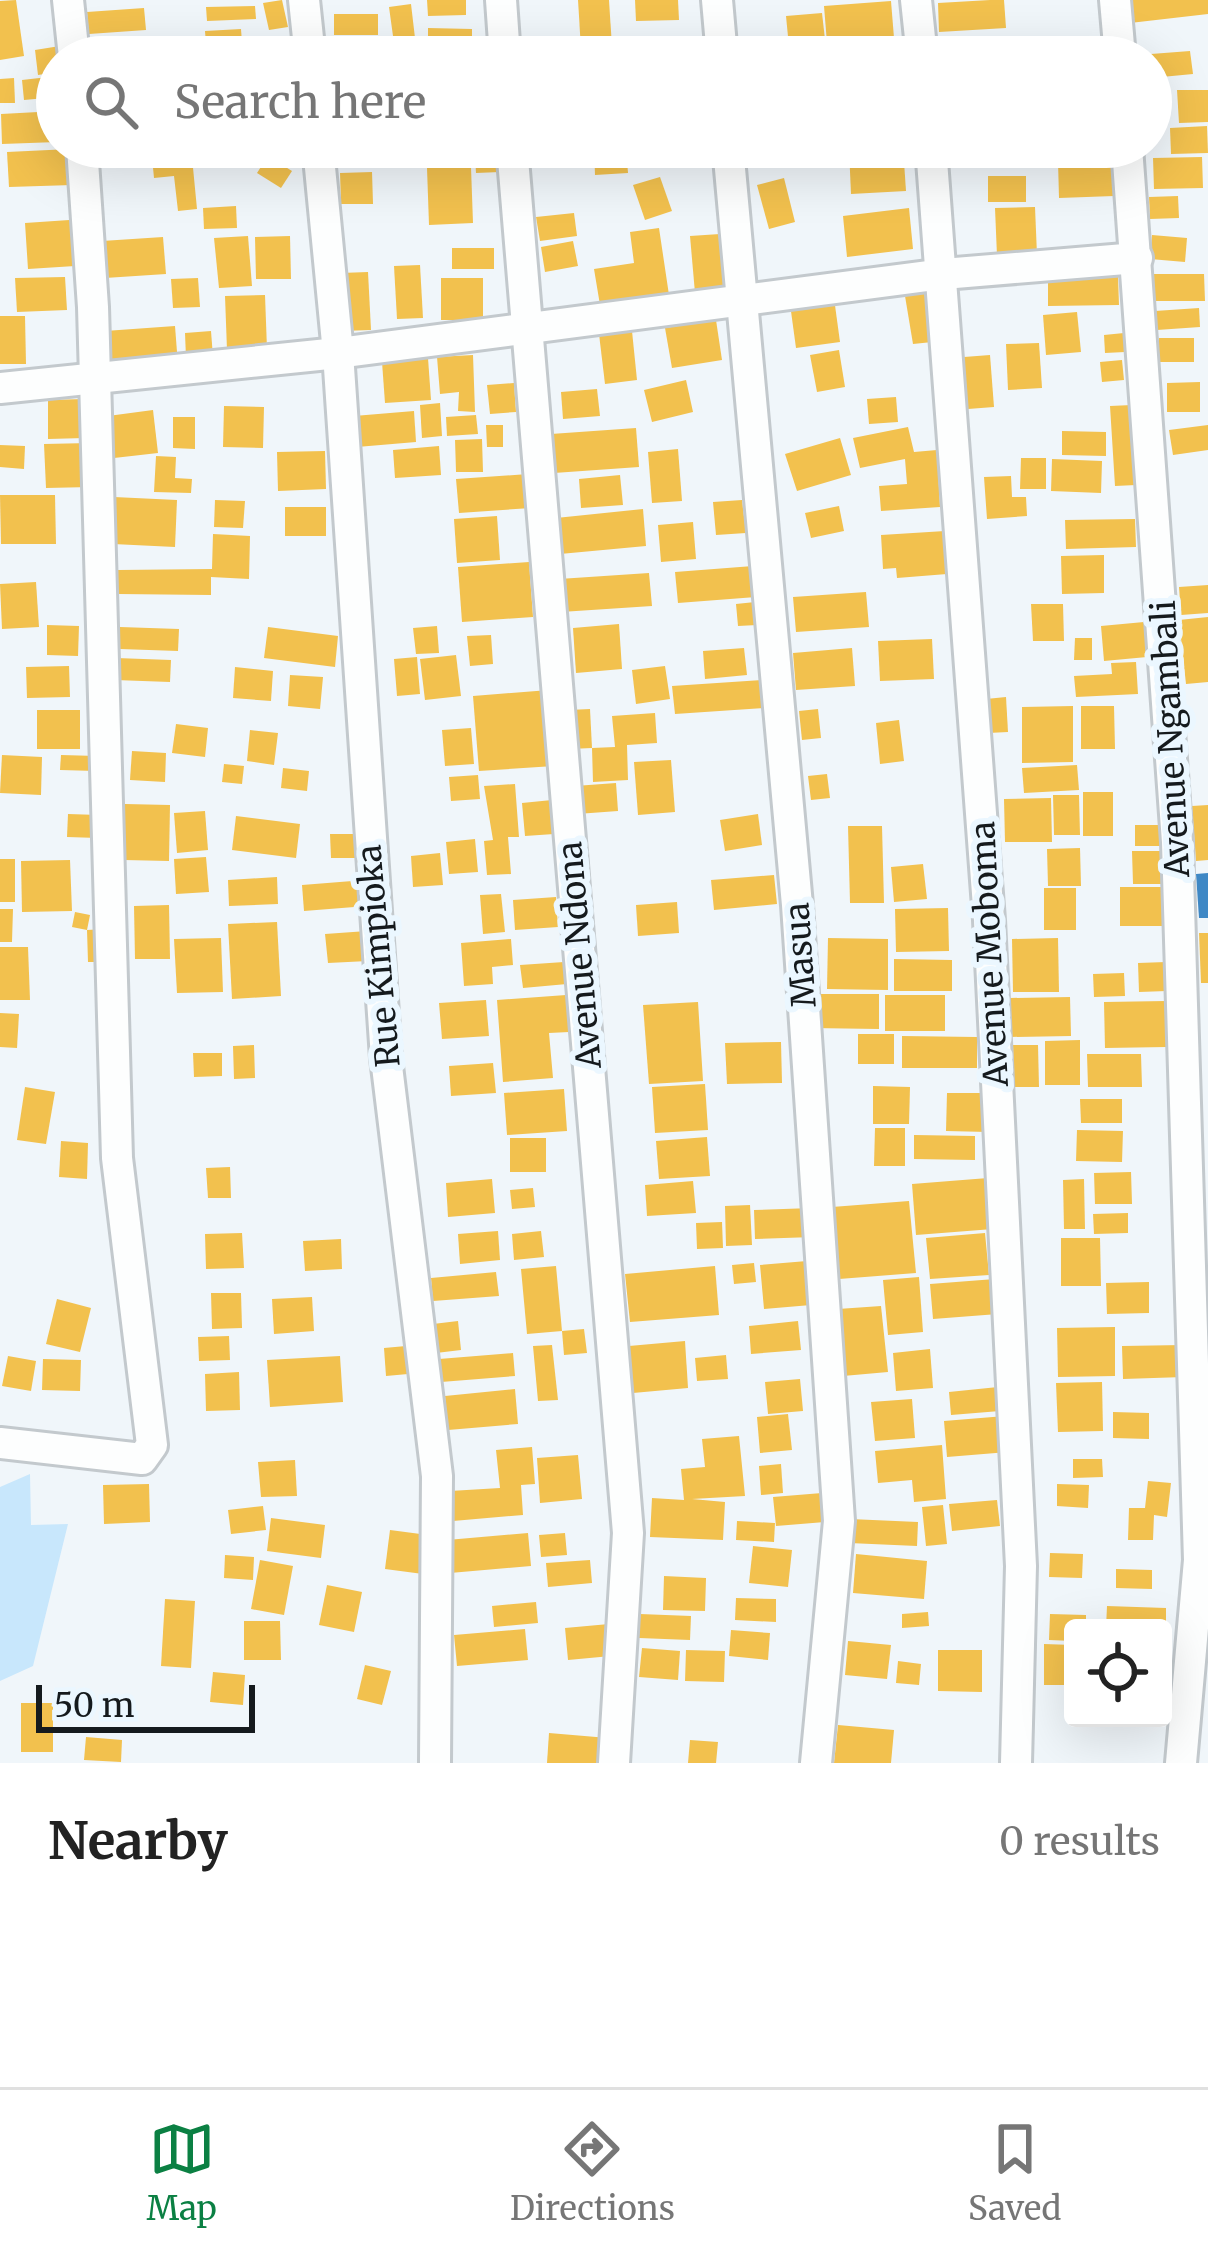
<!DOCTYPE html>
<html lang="en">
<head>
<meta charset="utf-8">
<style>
  :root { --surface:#fff; --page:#f2f2f2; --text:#222; --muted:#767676; --line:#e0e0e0; --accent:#0b8043 }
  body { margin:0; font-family:Merriweather,serif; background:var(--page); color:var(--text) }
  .controls { position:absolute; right:36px; bottom:36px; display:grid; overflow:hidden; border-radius:12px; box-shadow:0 12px 48px #0002 }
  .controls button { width:108px; height:108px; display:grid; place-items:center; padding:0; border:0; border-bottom:3px solid var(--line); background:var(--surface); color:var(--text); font:60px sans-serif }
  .scale { position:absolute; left:36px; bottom:30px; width:219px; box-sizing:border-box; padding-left:12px; border:6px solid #151a1d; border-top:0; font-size:33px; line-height:42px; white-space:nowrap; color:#151a1d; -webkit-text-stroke:9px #ebf7ff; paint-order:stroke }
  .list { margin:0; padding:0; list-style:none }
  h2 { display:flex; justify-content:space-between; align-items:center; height:156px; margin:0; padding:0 48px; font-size:51px }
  h2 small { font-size:39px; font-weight:400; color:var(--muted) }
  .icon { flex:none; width:66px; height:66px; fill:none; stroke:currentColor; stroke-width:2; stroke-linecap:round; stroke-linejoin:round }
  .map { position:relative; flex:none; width:1208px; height:1763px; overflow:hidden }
  .search { position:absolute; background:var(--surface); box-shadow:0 12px 48px #0002; left:36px; right:36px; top:36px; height:132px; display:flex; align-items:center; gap:30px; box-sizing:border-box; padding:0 42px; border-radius:66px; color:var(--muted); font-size:45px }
  .sheet { height:324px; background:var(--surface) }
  nav { display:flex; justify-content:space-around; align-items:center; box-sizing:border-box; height:168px; border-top:3px solid var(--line); background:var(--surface); font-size:33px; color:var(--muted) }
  nav a { display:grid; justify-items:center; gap:6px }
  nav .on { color:var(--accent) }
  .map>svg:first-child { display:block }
  .green { fill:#c8e7fc }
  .homes { fill:#f2c14e }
  .schools { fill:#3f88c5 }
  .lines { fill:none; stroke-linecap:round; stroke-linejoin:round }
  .minor-casing { stroke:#c3c9cd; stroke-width:36 }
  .minor { stroke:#fdfefe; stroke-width:30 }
  .labels { text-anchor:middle; stroke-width:12; stroke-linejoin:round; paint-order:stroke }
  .street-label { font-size:33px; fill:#151a1d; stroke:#ebf7ff }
</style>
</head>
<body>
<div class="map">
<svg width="1208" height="1763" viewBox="0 0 1208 1763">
  <rect width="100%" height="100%" fill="#f0f6fa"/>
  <path class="green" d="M30,1474L31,1525L68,1524L33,1666L0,1681V1487Z"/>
  <g class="homes">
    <path d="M16,0L24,56L0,60V1Z"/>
    <path d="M282,0L288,27L269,30L263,3Z"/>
    <path d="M427,0H466V15L428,16Z"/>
    <path d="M578,0H609L612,47L581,49Z"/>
    <path d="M635,0H678L679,20L636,21Z"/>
    <path d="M990,0H1004L1006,28L939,32L938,3Z"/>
    <path d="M1127,0H1208V14L1130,23Z"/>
    <path d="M891,1L894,38L827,43L824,6Z"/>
    <path d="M411,4L417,55L379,57L377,38L393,36L389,7Z"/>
    <path d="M255,6L256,19L207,21L206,7Z"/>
    <path d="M144,8L146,30L89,34L87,12Z"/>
    <path d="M822,13L827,57H790L786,16Z"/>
    <rect x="334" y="14" width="44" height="21"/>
    <path d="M428,28L472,29V57H428Z"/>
    <path d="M241,29L243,57H207L205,31Z"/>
    <path d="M782,37L784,57H750L748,40Z"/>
    <path d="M1027,39L1054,41L1053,57H1026Z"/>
    <path d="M1016,44L1017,57H945L944,48Z"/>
    <path d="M60,46L57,72L38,75L35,50Z"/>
    <path d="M1190,51L1193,74L1151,78V54Z"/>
    <path d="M57,76V97L24,100L22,80Z"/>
    <path d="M14,78L15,103H0V79Z"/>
    <path d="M1177,90H1208V122L1179,123Z"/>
    <path d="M57,111V142L2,144L1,114Z"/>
    <path d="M1207,126L1208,153L1171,154L1170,128Z"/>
    <path d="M151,147H191L197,209L178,211L174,176L154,178Z"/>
    <rect x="349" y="147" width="56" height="8"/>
    <path d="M594,147H626L628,173L595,175Z"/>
    <path d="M903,147L906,191L851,194L849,149Z"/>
    <path d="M70,149L72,185L9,187L7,152Z"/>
    <path d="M499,154L500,172L476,173L475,155Z"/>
    <path d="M268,156L292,171L281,188L257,173Z"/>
    <path d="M1202,157L1203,188L1154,189L1153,158Z"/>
    <path d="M1112,160L1114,196L1059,198L1058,161Z"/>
    <path d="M471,167L473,223L429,225L427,168Z"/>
    <path d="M372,172L373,204H341L340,173Z"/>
    <rect x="988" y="176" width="38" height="26"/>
    <path d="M660,177L672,211L645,220L633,185Z"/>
    <path d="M784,178L795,222L769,229L757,185Z"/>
    <path d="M1178,196L1179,218L1150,219L1149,197Z"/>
    <path d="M236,206L237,228L204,229L203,208Z"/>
    <path d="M1035,207L1037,255L997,256L995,208Z"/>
    <path d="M909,208L913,249L847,257L843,216Z"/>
    <path d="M574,213L577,236L540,241L536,217Z"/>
    <path d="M84,219L89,288H76L75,266L28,269L25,223Z"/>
    <path d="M659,228L669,295L600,305L594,269L634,263L630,232Z"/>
    <path d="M720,234L724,291L695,293L690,236Z"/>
    <path d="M1152,235L1187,238L1185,262L1150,259Z"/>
    <path d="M248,236L252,286L219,288L214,238Z"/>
    <path d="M290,236L291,279H256L255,237Z"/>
    <path d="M163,237L166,274L105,278L102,241Z"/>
    <path d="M573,241L578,266L545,272L541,247Z"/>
    <rect x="452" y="248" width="42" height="21"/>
    <path d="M420,265L423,318L397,319L394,266Z"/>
    <path d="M368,272L371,330L343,331L341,273Z"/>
    <path d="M1153,274H1204L1205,301H1153Z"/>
    <path d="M1118,276L1119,305L1048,306V277Z"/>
    <path d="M65,277L67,310L17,312L15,278Z"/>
    <path d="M198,278L200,307L173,308L171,279Z"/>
    <rect x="441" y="278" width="42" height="42"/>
    <path d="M933,285L942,341L913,344L904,290Z"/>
    <path d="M265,295L267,349L227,350L225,296Z"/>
    <path d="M834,298L840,342L796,348L790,304Z"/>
    <path d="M1199,308L1200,327L1157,330L1155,311Z"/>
    <path d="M1077,312L1081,352L1046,355L1043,315Z"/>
    <path d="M0,316H25L26,364H0Z"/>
    <path d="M716,320L722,360L672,368L665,328Z"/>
    <path d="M175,326L178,365L108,369L105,331Z"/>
    <path d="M211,331L213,357L186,358L185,333Z"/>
    <path d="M632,331L637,380L605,384L599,334Z"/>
    <path d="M1124,333L1125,352L1105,353L1104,335Z"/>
    <rect x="1159" y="338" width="35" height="24"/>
    <path d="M1039,343L1042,388L1008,390L1006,344Z"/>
    <path d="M839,350L845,387L817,392L810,355Z"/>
    <path d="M473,355L475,412L458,411L459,392L440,394L437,357Z"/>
    <path d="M990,355L994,407L968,409L964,357Z"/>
    <path d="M428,358L431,400L385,403L382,362Z"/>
    <path d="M1122,360L1124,380L1102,382L1100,362Z"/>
    <path d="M686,380L693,412L652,422L644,390Z"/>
    <path d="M1200,382V412H1167V383Z"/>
    <path d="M514,383L516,412L490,414L487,385Z"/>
    <path d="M597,389L600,416L563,419L561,392Z"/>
    <path d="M896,397L898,422L869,424L867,399Z"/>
    <path d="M84,399L85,438L48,439V400Z"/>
    <path d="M440,403L442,436L422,438L420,405Z"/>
    <path d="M1132,405L1136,485L1115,486L1110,406Z"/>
    <path d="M224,406L264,407L263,448L223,447Z"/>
    <path d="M153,410L158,453L114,458L108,416Z"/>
    <path d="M414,411L416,442L357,447L354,416Z"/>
    <path d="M476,415L478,434L447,436L446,417Z"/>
    <path d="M173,417H195V449L173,448Z"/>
    <path d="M486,425H503V447H487Z"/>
    <path d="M1208,425V450L1173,455L1169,430Z"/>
    <path d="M908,427L914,452L937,450L940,507L881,511L879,486L907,484L905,459L860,468L853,438Z"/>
    <path d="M636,428L639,467L554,473L551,434Z"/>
    <path d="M1062,431L1106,432V456L1062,455Z"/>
    <path d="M840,438L851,475L797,491L785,454Z"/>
    <path d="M482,439L483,472H456L455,440Z"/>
    <path d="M90,443L91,487L46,488L44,444Z"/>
    <path d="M0,445L25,446L24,469L0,467Z"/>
    <path d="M439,446L441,475L395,478L393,450Z"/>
    <path d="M678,449L682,501L652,503L648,452Z"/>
    <path d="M325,451L326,489L278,491L277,452Z"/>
    <path d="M156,456L176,457L175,478L192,479L191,493L154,492Z"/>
    <path d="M1021,458H1046V489H1020Z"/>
    <path d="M1052,459L1102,461L1101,493L1051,491Z"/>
    <path d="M528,474L531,508L459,513L456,479Z"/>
    <path d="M620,475L623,505L581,508L579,479Z"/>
    <path d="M1011,476L1012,497H1026L1027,516L987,519L984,477Z"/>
    <path d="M0,495H55L56,544H1Z"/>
    <path d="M114,497L177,500L175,547L113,544Z"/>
    <path d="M215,500L245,501L243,528L214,527Z"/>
    <path d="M742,500L746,533L716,535L713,502Z"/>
    <path d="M839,506L844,531L811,538L805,513Z"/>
    <rect x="285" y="507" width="41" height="29"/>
    <path d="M643,509L646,546L560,554L556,518Z"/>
    <path d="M497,516L500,560L457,563L454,519Z"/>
    <path d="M1135,519L1136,547L1066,549L1065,520Z"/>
    <path d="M693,522L696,559L661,562L658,525Z"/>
    <path d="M945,531L947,574L897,578L896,568L883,569L881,535Z"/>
    <path d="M213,534L250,536L249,579L211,577V595L118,594V570L212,569Z"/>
    <path d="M1104,555V593L1062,594L1061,556Z"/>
    <path d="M529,562L533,617L462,622L458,567Z"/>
    <path d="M753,566L756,597L678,603L675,572Z"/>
    <path d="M649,573L652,606L561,612L559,579Z"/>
    <path d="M36,582L39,627L2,629L0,584Z"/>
    <path d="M1208,585V613L1181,615L1179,587Z"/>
    <path d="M866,592L869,627L796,632L793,597Z"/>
    <path d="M755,602L757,625L738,626L736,604Z"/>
    <path d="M1031,604H1063L1064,641H1033Z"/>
    <path d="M1208,617V682L1186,684L1179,620Z"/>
    <path d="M1144,622L1147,657L1104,661L1101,626Z"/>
    <path d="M619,624L622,669L576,673L573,628Z"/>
    <path d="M47,625L79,626L78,656L47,655Z"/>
    <path d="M437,626L439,653L416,654L413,628Z"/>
    <path d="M120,627L179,629L178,651L120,649Z"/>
    <path d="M268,627L338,636L335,667L264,658Z"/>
    <path d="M491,635L493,664L470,666L467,636Z"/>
    <path d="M1075,638H1092V660H1074Z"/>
    <path d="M932,639L934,679L880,681L878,641Z"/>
    <path d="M744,648L747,675L705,679L703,651Z"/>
    <path d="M852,648L855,686L796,690L793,653Z"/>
    <path d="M456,655L461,696L425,700L420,659Z"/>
    <path d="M417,657L420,694L397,696L394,659Z"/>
    <path d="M116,658L171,660L170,682L115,680Z"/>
    <path d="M1136,662L1138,694L1076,697L1074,676L1112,674L1111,663Z"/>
    <path d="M69,666L70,697L27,698L26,667Z"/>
    <path d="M665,666L670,699L636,704L632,670Z"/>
    <path d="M235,667L273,671L271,701L233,698Z"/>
    <path d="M290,675L323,677L320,709L288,706Z"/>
    <path d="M762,680L764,708L675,714L672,686Z"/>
    <path d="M549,690L554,766L479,771L473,696Z"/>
    <path d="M1006,697L1008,732L988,733L986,699Z"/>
    <path d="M1073,706V762L1022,763V707Z"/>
    <path d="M1081,706H1114L1115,749H1081Z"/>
    <path d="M590,709L592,748L570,749L569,710Z"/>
    <path d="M818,709L821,738L802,740L799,711Z"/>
    <rect x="37" y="710" width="43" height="39"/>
    <path d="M655,713L657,743L627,745L628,780L593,782L592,748L615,747L612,716Z"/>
    <path d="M899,720L904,761L880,764L876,723Z"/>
    <path d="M176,724L208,728L205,757L172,753Z"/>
    <path d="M471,728L474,764L445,766L442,730Z"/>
    <path d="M250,730L278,733L274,765L247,761Z"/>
    <path d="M132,751L166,753L165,782L130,780Z"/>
    <path d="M2,755L42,757L41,795L0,793Z"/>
    <path d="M61,755L97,756L96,771L60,770Z"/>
    <path d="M671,760L675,812L638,815L634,762Z"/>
    <path d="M224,764L244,766L242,784L222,782Z"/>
    <path d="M1077,765L1079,790L1024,793L1022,768Z"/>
    <path d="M283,768L309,771L307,791L281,788Z"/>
    <path d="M827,774L830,798L811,800L808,776Z"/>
    <path d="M478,775L480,799L451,801L449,777Z"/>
    <path d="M616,783L618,811L577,814L575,786Z"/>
    <path d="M515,784L519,837H508L511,874L487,875L484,841L493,840L484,786Z"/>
    <rect x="1083" y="792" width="30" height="44"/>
    <path d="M1053,795H1079L1080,835H1054Z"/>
    <path d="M1051,798L1052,842H1005L1004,799Z"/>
    <path d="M552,800L554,834L525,836L522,803Z"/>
    <path d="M125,804L170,805L169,861L124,860Z"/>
    <path d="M1208,805V860L1196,861L1192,806Z"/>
    <path d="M205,811L208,850L177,853L174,813Z"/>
    <path d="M68,814L99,815L98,838L67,837Z"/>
    <path d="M758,814L762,845L725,851L720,820Z"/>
    <path d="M236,816L300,824L296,858L232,850Z"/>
    <rect x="1135" y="825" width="31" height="21"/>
    <path d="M848,826H882L884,903H850Z"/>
    <path d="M330,834H359L360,858H331Z"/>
    <path d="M475,839L478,872L449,874L446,842Z"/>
    <path d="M1080,848L1081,886H1048L1047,849Z"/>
    <path d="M1132,851H1166V884H1133Z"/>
    <path d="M440,853L443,885L413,887L411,856Z"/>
    <path d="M206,857L209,892L176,894L174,859Z"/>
    <rect x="0" y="859" width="15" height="43"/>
    <path d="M70,860L72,911L22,912L21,861Z"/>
    <path d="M923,864L927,899L894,902L891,867Z"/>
    <path d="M774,875L777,904L714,910L711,880Z"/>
    <path d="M277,877L278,904L229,906L228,880Z"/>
    <path d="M365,880L367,906L304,911L302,885Z"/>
    <rect x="1120" y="887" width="45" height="39"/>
    <rect x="1044" y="888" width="32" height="42"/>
    <path d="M501,894L505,932L483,934L480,895Z"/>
    <path d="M556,897L558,927L515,930L513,900Z"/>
    <path d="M677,902L679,933L638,936L636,905Z"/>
    <path d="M169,905L170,959H135L134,906Z"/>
    <path d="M948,908L949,951L896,952L895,909Z"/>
    <path d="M0,909H13L12,942H0Z"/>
    <path d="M75,912L90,915L87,930L104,929L105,962H88L87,930L72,927Z"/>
    <path d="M277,922L281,996L232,999L228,924Z"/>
    <path d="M367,931L368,961L328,963L325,934Z"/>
    <path d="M1199,933H1208V983H1201Z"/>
    <path d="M221,938L223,992L177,993L174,939Z"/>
    <path d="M828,938L888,939V990L827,989Z"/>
    <path d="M1058,938L1059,992H1013L1012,939Z"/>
    <path d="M511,939L513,965L492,967L493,984L464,986L461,943Z"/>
    <path d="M0,947H28L30,1000H0Z"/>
    <path d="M894,959L952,960V991H894Z"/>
    <path d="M564,962L567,984L523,988L520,965Z"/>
    <path d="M1166,962L1167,991L1139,992L1138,963Z"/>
    <path d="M1124,973L1125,996L1094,997L1093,974Z"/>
    <path d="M811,994H879V1029L811,1028Z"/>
    <path d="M566,995L569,1032L549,1033L553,1078L503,1082L497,1000Z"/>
    <rect x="885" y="995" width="60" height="36"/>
    <path d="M1070,997L1071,1036L1010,1037V998Z"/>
    <path d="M486,1000L489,1036L442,1039L439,1003Z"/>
    <path d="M1166,1001L1167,1047L1105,1048L1104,1002Z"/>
    <path d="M698,1002L703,1081L649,1084L643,1005Z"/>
    <path d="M0,1013L19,1014L17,1048L0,1047Z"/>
    <rect x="858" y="1034" width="36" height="30"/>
    <path d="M902,1036L977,1037V1068H902Z"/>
    <path d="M1080,1040V1085H1045V1041Z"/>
    <path d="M781,1042L782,1083L727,1084L725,1043Z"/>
    <path d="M254,1045L255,1078L234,1079L233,1046Z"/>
    <path d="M1013,1045H1038L1039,1087H1014Z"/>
    <path d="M193,1053H222V1076L194,1077Z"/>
    <path d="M1087,1054H1141L1142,1087H1088Z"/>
    <path d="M493,1063L496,1093L451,1096L449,1066Z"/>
    <path d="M705,1084L708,1130L655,1133L652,1087Z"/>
    <path d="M873,1086L910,1087L909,1124H873Z"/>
    <path d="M25,1087L55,1092L46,1144L17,1140Z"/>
    <path d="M564,1089L567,1131L507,1135L504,1093Z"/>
    <path d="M947,1093H988V1132L946,1131Z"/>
    <path d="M1080,1099H1122V1123H1081Z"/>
    <path d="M875,1128H905V1166H874Z"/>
    <path d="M1077,1130L1123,1131L1122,1162L1076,1161Z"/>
    <path d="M914,1135L975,1136V1160L914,1159Z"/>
    <path d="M707,1137L710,1176L659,1179L656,1141Z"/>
    <rect x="510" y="1138" width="36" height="34"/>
    <path d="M61,1141L88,1143L87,1179L59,1177Z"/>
    <path d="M230,1167L231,1198H208L206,1168Z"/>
    <path d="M1131,1172L1132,1204H1095L1094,1173Z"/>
    <path d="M988,1178L993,1229L916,1235L912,1184Z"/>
    <path d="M492,1179L495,1213L448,1217L446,1183Z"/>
    <path d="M1084,1179L1085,1229H1064L1063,1180Z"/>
    <path d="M693,1181L696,1213L647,1216L645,1185Z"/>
    <path d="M533,1188L535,1207L512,1209L510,1190Z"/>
    <path d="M909,1201L916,1273L839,1279L832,1207Z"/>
    <path d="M750,1205L752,1245L726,1246L725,1206Z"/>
    <path d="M812,1208L813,1237L755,1239L754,1210Z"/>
    <path d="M1128,1213V1233L1094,1234L1093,1214Z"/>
    <path d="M722,1222L723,1248L697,1249L696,1223Z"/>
    <path d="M498,1231L500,1260L460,1264L458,1234Z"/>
    <path d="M541,1231L544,1257L514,1260L512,1234Z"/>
    <path d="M242,1233L244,1268L206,1269L205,1234Z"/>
    <path d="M985,1233L989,1275L930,1279L926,1238Z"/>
    <path d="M1061,1238H1100L1101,1286H1061Z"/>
    <path d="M341,1239L342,1269L305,1271L303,1241Z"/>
    <path d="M807,1261L811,1305L764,1309L760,1265Z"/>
    <path d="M754,1263L756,1282L734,1284L732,1265Z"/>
    <path d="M556,1266L562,1331L527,1334L521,1269Z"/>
    <path d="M715,1266L719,1315L630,1322L625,1274Z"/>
    <path d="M496,1272L499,1296L433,1301L431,1278Z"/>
    <path d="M919,1277L923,1332L888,1335L883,1280Z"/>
    <path d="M995,1279L998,1314L933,1319L930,1284Z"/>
    <path d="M1149,1282V1313L1107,1314L1106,1283Z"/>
    <path d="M211,1293H241L242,1328L212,1329Z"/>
    <path d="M312,1297L314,1331L274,1334L272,1299Z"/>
    <path d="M57,1299L91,1308L80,1352L46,1344Z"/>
    <path d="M881,1306L888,1372L843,1376L838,1309Z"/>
    <path d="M458,1321L461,1350L436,1353L433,1324Z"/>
    <path d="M798,1321L801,1350L751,1354L749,1326Z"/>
    <path d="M1115,1327V1376L1058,1377L1057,1328Z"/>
    <path d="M584,1329L587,1353L564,1355L562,1331Z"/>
    <path d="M229,1336L230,1360L199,1361L198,1337Z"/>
    <path d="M685,1341L688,1388L633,1393L629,1346Z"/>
    <path d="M552,1345L558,1400L538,1401L533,1346Z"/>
    <path d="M1183,1345L1184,1377L1123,1379L1122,1346Z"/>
    <path d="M406,1346L408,1374L386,1376L384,1348Z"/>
    <path d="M930,1349L933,1388L896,1391L893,1353Z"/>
    <path d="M513,1353L515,1376L441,1382L439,1359Z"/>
    <path d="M726,1355L728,1379L697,1381L695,1358Z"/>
    <path d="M8,1356L36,1361L31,1391L2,1386Z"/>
    <path d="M340,1356L343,1402L270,1407L267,1360Z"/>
    <path d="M43,1359L81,1360L80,1391L42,1390Z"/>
    <path d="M239,1372L240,1410L206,1411L205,1374Z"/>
    <path d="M800,1379L803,1411L768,1414L765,1382Z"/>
    <path d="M1102,1382L1103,1431L1058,1432L1056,1383Z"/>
    <path d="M998,1387L1000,1411L951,1415L949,1392Z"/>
    <path d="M515,1389L518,1424L448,1430L445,1396Z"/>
    <path d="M912,1399L915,1438L875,1441L871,1402Z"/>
    <path d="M1113,1412L1149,1413V1439L1113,1438Z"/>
    <path d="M788,1414L792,1450L760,1453L757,1417Z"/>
    <path d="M1005,1416L1008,1452L947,1457L944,1421Z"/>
    <path d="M739,1436L745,1496L692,1499L725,1502L723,1540L650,1537L652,1498L684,1500L681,1469L705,1467L702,1439Z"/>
    <path d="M942,1445L946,1499L914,1502L912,1480L878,1483L875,1451Z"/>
    <path d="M532,1447L535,1484L521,1485L523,1515L453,1521L450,1491L500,1488L496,1450Z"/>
    <path d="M578,1455L582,1499L540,1503L537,1458Z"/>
    <path d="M1073,1459H1102L1103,1477L1073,1478Z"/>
    <path d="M295,1460L297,1496L261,1497L258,1462Z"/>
    <path d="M781,1464L783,1493L761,1495L759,1466Z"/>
    <path d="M1148,1481L1171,1483L1167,1517L1154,1515L1153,1540H1128L1129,1508H1145Z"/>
    <path d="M149,1484L150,1522L104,1524L103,1485Z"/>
    <path d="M1057,1484L1089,1485L1088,1508L1057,1506Z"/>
    <path d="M822,1493L825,1522L776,1526L773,1497Z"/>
    <path d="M997,1500L1000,1526L952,1531L949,1504Z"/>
    <path d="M943,1505L947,1544L926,1546L922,1507Z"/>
    <path d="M263,1506L266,1530L231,1534L228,1510Z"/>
    <path d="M271,1518L325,1525L321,1558L267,1551Z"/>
    <path d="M850,1519L918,1522L917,1546L849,1543Z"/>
    <path d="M737,1521L775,1523L774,1542L736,1540Z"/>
    <path d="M390,1530L428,1535L423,1574L385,1569Z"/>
    <path d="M528,1533L531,1566L450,1573L447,1540Z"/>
    <path d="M565,1533L567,1555L541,1557L539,1535Z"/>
    <path d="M753,1546L792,1550L788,1587L749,1583Z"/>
    <path d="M1050,1553L1083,1554L1082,1578L1049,1577Z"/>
    <path d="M856,1554L927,1561L924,1599L853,1593Z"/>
    <path d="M225,1555L254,1557L253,1580L224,1578Z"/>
    <path d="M260,1560L293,1566L284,1615L251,1609Z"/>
    <path d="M590,1560L592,1583L548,1587L546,1563Z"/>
    <path d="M1116,1569L1152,1570V1589L1116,1588Z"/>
    <path d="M664,1576L706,1578L705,1611L663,1610Z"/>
    <path d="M327,1585L362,1592L354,1632L319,1625Z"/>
    <path d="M736,1598L776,1599V1622L735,1620Z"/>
    <path d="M165,1599L195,1601L191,1668L161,1666Z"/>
    <path d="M536,1602L538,1623L494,1627L492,1606Z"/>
    <path d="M1107,1606L1166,1608V1628H1106Z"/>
    <path d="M928,1612L929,1626L902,1628V1614Z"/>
    <path d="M640,1614L691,1616L690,1640L639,1638Z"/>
    <path d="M1050,1614L1086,1615V1628H1073V1641L1049,1640Z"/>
    <path d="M244,1621H280L281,1660H244Z"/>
    <path d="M609,1624L611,1656L568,1660L565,1628Z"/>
    <path d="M525,1629L528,1660L457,1666L454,1635Z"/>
    <path d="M731,1630L770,1633L768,1660L729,1656Z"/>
    <path d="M848,1641L891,1645L887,1679L845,1675Z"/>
    <path d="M1044,1644L1073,1645V1685H1044Z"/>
    <path d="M642,1648L680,1651L678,1680L639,1677Z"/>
    <path d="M686,1650L725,1651L724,1682L685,1681Z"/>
    <path d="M938,1650H982V1692L938,1691Z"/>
    <path d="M898,1661L921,1664L919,1685L896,1683Z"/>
    <path d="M365,1665L391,1671L382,1705L357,1699Z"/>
    <path d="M213,1672L245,1675L243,1705L210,1702Z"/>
    <rect x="21" y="1703" width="32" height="49"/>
    <path d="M838,1725L894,1730L891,1763H834Z"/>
    <path d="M549,1733L608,1738L606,1763H547Z"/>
    <path d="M86,1737L122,1740L121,1762L84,1760Z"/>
    <path d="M690,1740L718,1742L716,1763H688Z"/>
  </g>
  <path class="schools" d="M1208,873V918H1199L1196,874Z"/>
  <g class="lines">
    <g class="minor-casing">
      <g id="minor">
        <path d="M68,0L74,57"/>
        <path d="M304,0L310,57"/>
        <path d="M501,0L505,57"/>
        <path d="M717,0L722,57"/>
        <path d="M916,0L922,57"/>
        <path d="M1115,0L1120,57"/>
        <path d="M318,147L338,353L386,1058L437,1476L435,1763"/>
        <path d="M512,147L628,1533L614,1763"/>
        <path d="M728,147L797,905L839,1521L816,1763"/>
        <path d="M931,147L989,920L1021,1566L1016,1763"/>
        <path d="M1127,147L1177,842L1199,1560L1181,1763"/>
        <path d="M0,388L338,353L943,274L1137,258"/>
        <path d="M0,1443L142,1459L152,1445L117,1158L93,307L82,147"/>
      </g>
    </g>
    <use href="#minor" class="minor"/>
  </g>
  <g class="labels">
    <g class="street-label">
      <text transform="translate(1170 739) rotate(-93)" y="12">Avenue Ngambali</text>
      <text transform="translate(989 954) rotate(-93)" y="12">Avenue Moboma</text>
      <text transform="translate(579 955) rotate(-95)" y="12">Avenue Ndona</text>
      <text transform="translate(800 955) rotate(-94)" y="12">Masua</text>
      <text transform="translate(378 956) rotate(-95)" y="12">Rue Kimpioka</text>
    </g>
  </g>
</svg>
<div class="controls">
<button><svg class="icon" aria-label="locate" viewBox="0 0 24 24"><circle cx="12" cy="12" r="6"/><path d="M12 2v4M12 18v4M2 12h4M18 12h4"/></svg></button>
</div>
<div class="scale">50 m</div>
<div class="search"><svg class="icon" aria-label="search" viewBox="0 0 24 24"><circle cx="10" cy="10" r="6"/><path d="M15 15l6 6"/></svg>Search here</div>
</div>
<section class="sheet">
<h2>Nearby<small>0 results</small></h2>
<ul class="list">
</ul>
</section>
<nav>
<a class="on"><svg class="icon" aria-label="map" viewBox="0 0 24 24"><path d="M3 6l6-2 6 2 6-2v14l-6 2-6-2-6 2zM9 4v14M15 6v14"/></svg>Map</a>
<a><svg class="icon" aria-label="directions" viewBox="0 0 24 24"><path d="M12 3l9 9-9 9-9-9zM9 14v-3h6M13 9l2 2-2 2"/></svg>Directions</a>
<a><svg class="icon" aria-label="saved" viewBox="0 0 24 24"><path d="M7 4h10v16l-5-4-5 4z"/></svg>Saved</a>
</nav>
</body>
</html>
